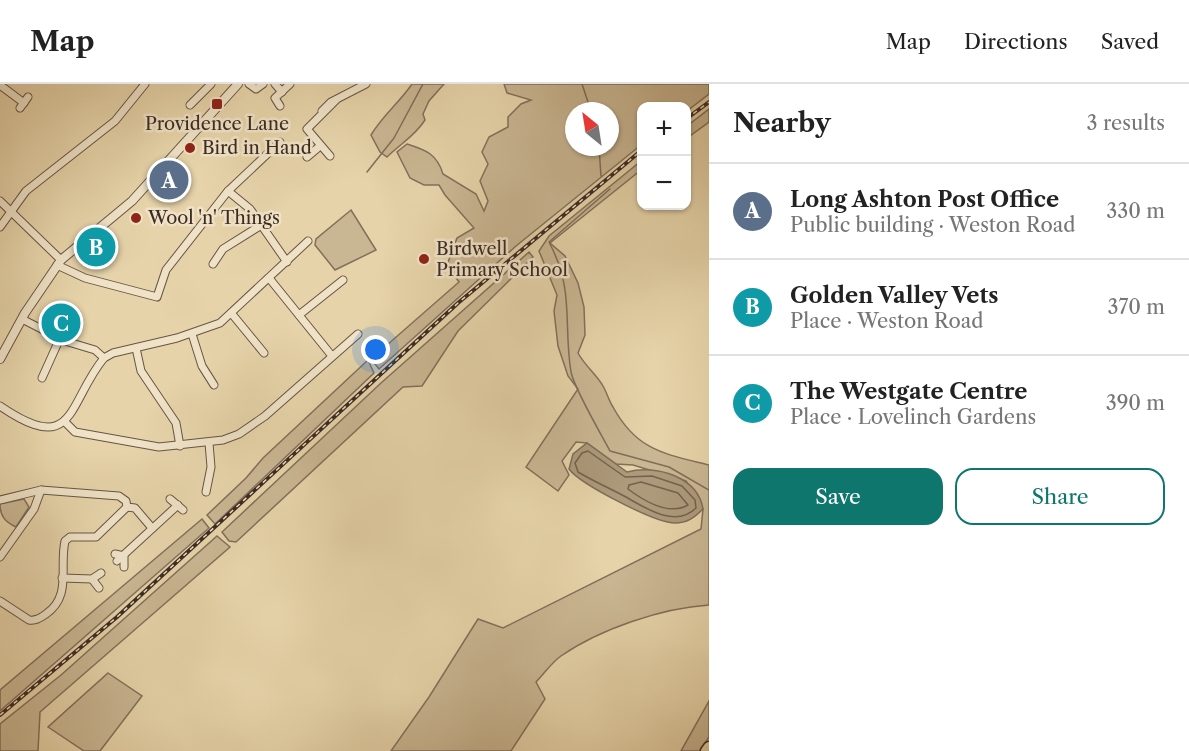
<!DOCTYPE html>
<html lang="en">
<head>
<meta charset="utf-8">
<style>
  :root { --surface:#fff; --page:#f2f2f2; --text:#222; --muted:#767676; --line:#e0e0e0; --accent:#0f766e }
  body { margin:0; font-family:"Libre Caslon Text",serif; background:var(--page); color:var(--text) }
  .controls { position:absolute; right:18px; top:18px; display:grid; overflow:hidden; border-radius:12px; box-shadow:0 2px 4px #0004 }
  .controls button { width:54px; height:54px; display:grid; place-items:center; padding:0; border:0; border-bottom:2px solid var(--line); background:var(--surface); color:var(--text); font:30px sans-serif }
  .compass { position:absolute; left:565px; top:18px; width:54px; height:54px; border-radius:50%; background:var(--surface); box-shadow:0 2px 4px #0004; rotate:330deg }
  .you { position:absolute; left:376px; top:266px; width:21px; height:21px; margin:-15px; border:4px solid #fff; border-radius:50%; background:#1a73e8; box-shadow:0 0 0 9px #1a73e833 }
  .badge { display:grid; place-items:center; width:39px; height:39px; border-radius:50%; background:var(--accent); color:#fff; font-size:20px; font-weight:700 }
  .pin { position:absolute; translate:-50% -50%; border:3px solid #fff; box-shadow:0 2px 6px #0006 }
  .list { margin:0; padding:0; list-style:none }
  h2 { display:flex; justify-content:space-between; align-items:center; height:78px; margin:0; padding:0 24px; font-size:26px }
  h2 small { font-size:20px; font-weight:400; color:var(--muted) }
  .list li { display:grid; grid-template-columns:39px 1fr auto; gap:18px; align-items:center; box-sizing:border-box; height:96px; padding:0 24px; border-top:2px solid var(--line) }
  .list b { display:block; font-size:22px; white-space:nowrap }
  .list p { margin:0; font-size:20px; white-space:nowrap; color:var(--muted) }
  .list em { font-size:20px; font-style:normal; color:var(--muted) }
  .actions { display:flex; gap:12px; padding:18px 24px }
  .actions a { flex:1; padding:14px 0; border:2px solid var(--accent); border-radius:18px; text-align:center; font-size:21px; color:var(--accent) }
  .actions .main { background:var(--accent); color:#fff }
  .map { position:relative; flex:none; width:709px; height:667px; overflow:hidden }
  header { display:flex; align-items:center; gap:36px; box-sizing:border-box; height:84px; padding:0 30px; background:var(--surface); border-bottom:2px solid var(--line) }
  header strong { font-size:28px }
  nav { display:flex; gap:33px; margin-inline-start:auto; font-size:21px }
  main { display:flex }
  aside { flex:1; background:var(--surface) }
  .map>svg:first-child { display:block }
  .green { fill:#c9b692; stroke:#82705a; stroke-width:1.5; fill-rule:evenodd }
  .water { fill:#ac9a7b; stroke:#7f6e57; stroke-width:1.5 }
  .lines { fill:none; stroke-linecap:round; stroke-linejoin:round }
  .shore { stroke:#74624e; stroke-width:1.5 }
  .stream { stroke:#7f6e57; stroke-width:1.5 }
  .minor-casing { stroke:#654; stroke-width:9 }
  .tertiary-casing { stroke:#654; stroke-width:10 }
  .primary-casing { stroke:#3c2b22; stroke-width:13 }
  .minor { stroke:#efe2c7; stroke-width:7 }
  .tertiary { stroke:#efe2c7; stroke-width:8 }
  .primary { stroke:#e6d3a9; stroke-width:10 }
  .rail-casing { stroke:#3c2b22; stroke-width:4 }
  .rail { stroke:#efe2c7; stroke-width:1.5; stroke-dasharray:4.5; stroke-linecap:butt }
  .poi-dot { fill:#8f2418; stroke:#efe2c7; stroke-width:2 }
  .labels { text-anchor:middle; stroke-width:5; stroke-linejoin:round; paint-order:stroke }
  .poi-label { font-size:18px; fill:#3c2b22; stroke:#efe2c7; text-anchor:start }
</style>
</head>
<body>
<header>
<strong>Map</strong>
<nav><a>Map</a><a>Directions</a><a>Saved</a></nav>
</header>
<main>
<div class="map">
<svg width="709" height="667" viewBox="0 0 709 667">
  <rect width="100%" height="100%" fill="#e6d3a9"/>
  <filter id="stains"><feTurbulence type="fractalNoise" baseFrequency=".00333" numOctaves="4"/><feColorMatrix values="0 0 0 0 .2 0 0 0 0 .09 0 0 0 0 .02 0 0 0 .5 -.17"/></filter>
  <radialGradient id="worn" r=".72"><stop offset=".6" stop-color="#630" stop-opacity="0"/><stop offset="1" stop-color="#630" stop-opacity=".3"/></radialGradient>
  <g class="green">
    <path d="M412,0H444L429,17L423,30L425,36C415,52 400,60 387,73L380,68L371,51C382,32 399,19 412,0Z"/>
    <path d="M504,0H709V10L687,27L686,22H642L641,61L516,162L379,285L371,275L459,198L447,181L457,154L474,144L445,111L439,101H424L410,94L397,68L407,60C426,66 437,70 443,90L476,110L484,127L488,117L480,97L488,80L482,68L489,53L508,43V33L521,20L531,16L507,9ZM574,27H610V63H574Z"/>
    <path d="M709,25V38L687,54V42Z"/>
    <path d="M641,77V86L550,159L565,172L578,199L584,223L585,251L578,269C585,282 597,291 603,302C607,309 609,317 613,323C637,367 665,370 709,381V521C662,524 600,545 561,572C552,578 544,590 536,598L545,615L511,667H391L429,613L478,535L503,544L701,445L703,425L686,397L633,381L616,380L587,359L576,358L562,377L569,391L558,407L526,383L578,305L568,292L558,262L554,227L557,211L539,167L549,152Z"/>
    <path d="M351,126L376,166L335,186L315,161L316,155Z"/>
    <path d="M529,168L533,173L458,247L422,302L403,303L236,458L229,457L222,448L381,299Z"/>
    <path d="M368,276L374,289L215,440L207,431L246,394L263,374Z"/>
    <path d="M24,415L29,423L16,443C5,438 0,432 0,420Z"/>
    <path d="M202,435L209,444L0,627V606Z"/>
    <path d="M217,452L230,463L40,628L38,667H0V640L61,591Z"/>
    <path d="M108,589L142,612L100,667H84L48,643Z"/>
    <path d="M709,617V653L700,667H681Z"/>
  </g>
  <path class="water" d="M587,359L627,388C656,380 698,393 703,425C694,434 687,439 675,439C655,439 580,400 569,385L573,370Z"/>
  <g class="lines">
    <g class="shore">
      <path d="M588,367L625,393L652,392L682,402L695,416L696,424C675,445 644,423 624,412C609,404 593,397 578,388L575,379L582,369Z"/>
      <path d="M641,398L678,409L688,421C669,432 644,417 628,405L629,401Z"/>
    </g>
    <g class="stream">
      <path d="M582,0L591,27"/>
      <path d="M599,63L601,92"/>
      <path d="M367,88L394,54L423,0"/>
      <path d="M610,105L549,158C575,207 563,239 571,288C574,304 601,350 610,367L669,383L709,406"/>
    </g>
    <g class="minor-casing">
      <g id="minor">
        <path d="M249,0L256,5L263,0"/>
        <path d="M275,0L282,8"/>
        <path d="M0,1L24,19"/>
        <path d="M190,21L211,0"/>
        <path d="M280,22L275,14L290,0"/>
        <path d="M20,24L28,13"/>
        <path d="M322,27L331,18L366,0"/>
        <path d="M330,72L307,45L336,16"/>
        <path d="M307,73L320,62"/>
        <path d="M228,107L250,125L287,178"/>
        <path d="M0,117L61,176"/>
        <path d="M0,143L26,107L115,37L145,0"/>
        <path d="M213,180L223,165L263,140"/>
        <path d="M57,181L85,194L157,213L166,186L228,107L280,58"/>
        <path d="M269,194L332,272"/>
        <path d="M232,230L264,269"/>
        <path d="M299,231L343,196"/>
        <path d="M22,235L65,257L95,266L104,274"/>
        <path d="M192,250L202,282L214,301"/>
        <path d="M136,264L141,287L176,339L180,362"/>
        <path d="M42,294L60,254"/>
        <path d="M0,322C76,374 67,319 104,274L113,269L177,254L220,239L308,157"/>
        <path d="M65,338L75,348L159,363L223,356L239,350L265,332L358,250"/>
        <path d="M206,408L211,383L209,359"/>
        <path d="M170,415L183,426"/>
        <path d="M0,416L41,406L119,412L126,417L127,423L135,424L152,444"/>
        <path d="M115,470L124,472V483"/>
        <path d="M0,473L34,425L41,406"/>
        <path d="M117,477L178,421"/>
        <path d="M62,494L92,495L101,489"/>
        <path d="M92,495L99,504"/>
        <path d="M0,517L29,536C36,537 40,534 46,530C72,512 59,484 65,457L70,453H96L127,423"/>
      </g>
    </g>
    <g class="tertiary-casing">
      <path id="tertiary" d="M0,275L25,229L61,176L132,117L238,0"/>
    </g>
    <g class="primary-casing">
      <path id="primary" d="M706,667L709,663"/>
    </g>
    <use href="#minor" class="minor"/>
    <use href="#tertiary" class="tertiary"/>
    <use href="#primary" class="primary"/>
    <g class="rail-casing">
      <g id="rail">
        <path d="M686,35L709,18"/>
        <path d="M0,631L117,533L458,219L642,66"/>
      </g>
    </g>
    <use href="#rail" class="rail"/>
  </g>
  <g class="poi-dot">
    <rect x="211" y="14" width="12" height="12" rx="3"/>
    <circle cx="190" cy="64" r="6"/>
    <circle cx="136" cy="134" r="6"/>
    <circle cx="424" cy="175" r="6"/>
  </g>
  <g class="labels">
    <g class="poi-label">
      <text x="217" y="46" text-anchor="middle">Providence Lane</text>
      <text x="202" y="70">Bird in Hand</text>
      <text x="148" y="140">Wool 'n' Things</text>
      <text x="436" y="171">Birdwell<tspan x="436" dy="21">Primary School</tspan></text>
    </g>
  </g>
  <rect width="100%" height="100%" filter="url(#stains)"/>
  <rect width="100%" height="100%" fill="url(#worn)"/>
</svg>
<div class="controls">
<button>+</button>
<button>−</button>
</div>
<svg class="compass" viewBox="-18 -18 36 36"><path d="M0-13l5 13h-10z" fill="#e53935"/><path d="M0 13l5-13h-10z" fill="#767676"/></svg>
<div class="you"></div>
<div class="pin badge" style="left:169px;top:96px;background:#5c6f8a">A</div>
<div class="pin badge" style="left:96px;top:163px;background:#0f9aa8">B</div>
<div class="pin badge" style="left:61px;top:239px;background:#0f9aa8">C</div>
</div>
<aside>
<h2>Nearby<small>3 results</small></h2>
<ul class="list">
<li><span class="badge" style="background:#5c6f8a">A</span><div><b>Long Ashton Post Office</b><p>Public building · Weston Road</p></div><em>330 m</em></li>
<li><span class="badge" style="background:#0f9aa8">B</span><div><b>Golden Valley Vets</b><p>Place · Weston Road</p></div><em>370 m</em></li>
<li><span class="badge" style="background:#0f9aa8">C</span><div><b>The Westgate Centre</b><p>Place · Lovelinch Gardens</p></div><em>390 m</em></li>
</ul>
<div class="actions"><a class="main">Save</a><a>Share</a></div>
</aside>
</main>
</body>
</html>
